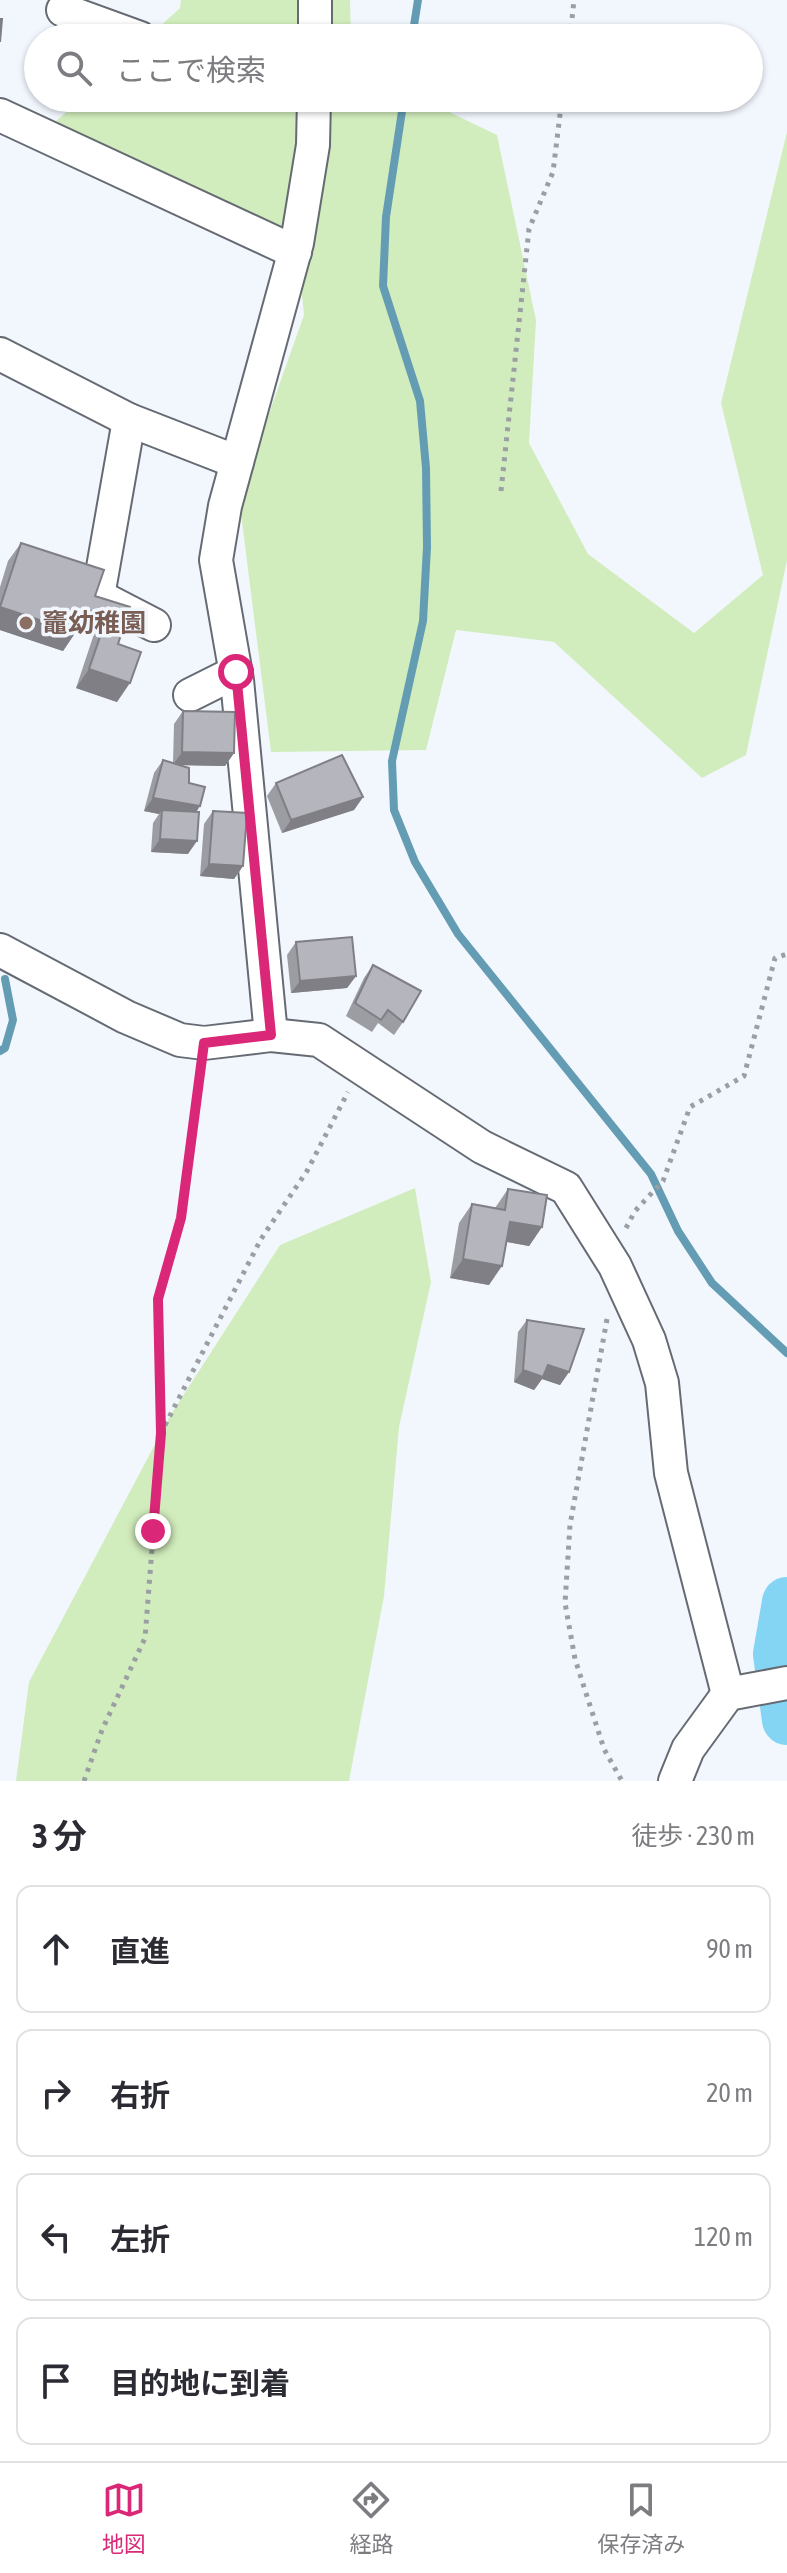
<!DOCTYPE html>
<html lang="ja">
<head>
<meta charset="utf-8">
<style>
  :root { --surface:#fff; --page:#f7f7f7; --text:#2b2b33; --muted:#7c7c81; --line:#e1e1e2; --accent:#db2777 }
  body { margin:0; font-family:"Asap Condensed","Noto Sans JP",sans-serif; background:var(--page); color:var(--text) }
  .stop { position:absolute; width:24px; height:24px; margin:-18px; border:6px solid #db2777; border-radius:50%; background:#fff }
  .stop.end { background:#db2777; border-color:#fff; box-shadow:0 2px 8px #0008 }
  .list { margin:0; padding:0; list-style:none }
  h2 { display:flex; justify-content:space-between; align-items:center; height:104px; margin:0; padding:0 32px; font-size:34px }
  h2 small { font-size:26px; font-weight:400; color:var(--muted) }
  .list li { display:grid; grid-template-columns:52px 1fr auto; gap:24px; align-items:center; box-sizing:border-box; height:128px; margin:0 16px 16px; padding:0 16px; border:2px solid var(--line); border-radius:16px }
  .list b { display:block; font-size:30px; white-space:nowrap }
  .list em { font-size:26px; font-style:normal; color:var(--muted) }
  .icon { flex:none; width:44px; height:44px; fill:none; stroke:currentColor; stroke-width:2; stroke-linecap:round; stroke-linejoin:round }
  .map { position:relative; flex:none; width:787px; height:1781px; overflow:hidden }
  .search { position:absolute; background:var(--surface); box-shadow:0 2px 6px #0004; left:24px; right:24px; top:24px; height:88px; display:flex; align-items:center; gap:20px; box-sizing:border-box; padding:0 28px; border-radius:44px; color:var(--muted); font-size:30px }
  .sheet { height:680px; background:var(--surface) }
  nav { display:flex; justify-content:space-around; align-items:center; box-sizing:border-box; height:112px; border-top:2px solid var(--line); background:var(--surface); font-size:22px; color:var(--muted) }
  nav a { display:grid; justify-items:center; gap:4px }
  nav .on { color:var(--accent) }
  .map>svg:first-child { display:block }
  .green { fill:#d2edbd }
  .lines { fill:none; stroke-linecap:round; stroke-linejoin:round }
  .stream { stroke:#649db3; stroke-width:8 }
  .river { stroke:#84d5f3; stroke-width:50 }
  .minor-casing { stroke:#666b73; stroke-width:36 }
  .path { stroke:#9b9fa4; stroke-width:5; stroke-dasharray:4 6; stroke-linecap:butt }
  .minor { stroke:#fff; stroke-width:32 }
  .wall { fill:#9c9ca3 }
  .shaded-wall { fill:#7f7f85 }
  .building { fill:#b5b5be; stroke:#7f7f85; stroke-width:2 }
  .route { stroke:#db2777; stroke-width:10 }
  .education-dot { fill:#8d6e63; stroke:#f2f7fe; stroke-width:3 }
  .labels { text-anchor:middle; stroke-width:7; stroke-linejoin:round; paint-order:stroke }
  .education-label { font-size:26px; font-weight:bold; fill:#785e54; stroke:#f2f7fe; text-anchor:start }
</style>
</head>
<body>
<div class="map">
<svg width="787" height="1781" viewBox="0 0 787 1781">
  <rect width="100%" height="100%" fill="#f2f7fe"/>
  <g class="green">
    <path d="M181,0H350L351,35L354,38H147L180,8Z"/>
    <path d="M82,98H420L497,135L536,320L529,443L588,554L694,633L763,575L721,403L787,132V560L746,755L702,778L554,642L456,630L426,750L271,752L239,498L304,315L297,244L45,131Z"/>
    <path d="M415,1188L431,1282L399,1427L384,1596L349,1781H16L29,1682L170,1416L280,1245Z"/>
  </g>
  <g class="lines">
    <g class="stream">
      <path d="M412,38L418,0"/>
      <path d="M404,98L386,217L383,286L420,401L426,468L427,547L423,621L392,761L394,810L415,862L458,934L651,1174L678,1231L712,1283L787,1353"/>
      <path d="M0,1051L5,1048L13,1020L5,979"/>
    </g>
    <path class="river" d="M787,1602L778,1654L787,1720"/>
    <g class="minor-casing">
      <g id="minor">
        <path d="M63,10L140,38"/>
        <path d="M315,38V0"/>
        <path d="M0,115L295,252"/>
        <path d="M0,354L129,420L237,462"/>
        <path d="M129,420L98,596L154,625"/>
        <path d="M190,695L236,672"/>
        <path d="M0,950L126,1017L180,1040L204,1043L271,1035L319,1040L482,1147L566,1188L615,1266L649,1340L662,1383L671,1473L728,1694"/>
        <path d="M271,1035L237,680L216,560L225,506L297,243L313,145L314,98"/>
        <path d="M675,1781L688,1749L728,1694L787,1683"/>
      </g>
    </g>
    <g class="path">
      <path d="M570,38L574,0"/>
      <path d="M501,491L529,229L553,172L562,98"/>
      <path d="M626,1228L635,1211L663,1181L690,1107L744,1076L775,958L787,954"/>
      <path d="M607,1319L570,1525L565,1603L575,1659L604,1749L622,1781"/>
      <path d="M161,1432L158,1299L181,1218L201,1071"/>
      <path d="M84,1781L102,1730L145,1638L161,1433L261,1239L307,1171L348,1092"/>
    </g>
    <use href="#minor" class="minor"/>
  </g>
  <g class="wall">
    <path d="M21,543L95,596L130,607L118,644L117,702L76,688L94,634L77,629L63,651L0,630V587L8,561Z"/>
    <path d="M183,711L234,753L225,766L179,765L200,806L196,812L188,854L151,852L153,823L159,814L144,811L154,773L163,760L173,763L174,724Z"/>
    <path d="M276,783L363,797L354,810L282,833L267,796Z"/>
    <path d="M213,811L243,866L234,879L200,876L204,824Z"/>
    <path d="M296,942L356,976L347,988L291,993L287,955Z"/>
    <path d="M373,965L403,1022L394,1035L378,1023L372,1032L346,1016L364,978Z"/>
    <path d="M508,1189L542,1227L529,1246L507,1242L489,1285L450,1278L459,1223L472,1204L495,1208Z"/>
    <path d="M527,1320L569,1372L560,1385L542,1379L534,1390L514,1382L518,1332Z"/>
  </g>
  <g class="shaded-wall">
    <path d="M0,607L76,632L63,651L0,630Z"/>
    <path d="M84,608L107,616L94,634L71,627Z"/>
    <path d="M89,669L130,683L117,702L76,688Z"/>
    <path d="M182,752L234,753L225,766L173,765Z"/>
    <path d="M363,797L354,810L282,833L291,820Z"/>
    <path d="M153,798L200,806L191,819L162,810L159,814L144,811Z"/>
    <path d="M160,839L197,841L188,854L151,852Z"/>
    <path d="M209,864L243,866L234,879L200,876Z"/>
    <path d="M356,976L347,988L291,993L300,981Z"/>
    <path d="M510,1222L542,1227L529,1246L497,1240Z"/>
    <path d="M463,1259L502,1266L489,1285L450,1278Z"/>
    <path d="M548,1365L569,1372L560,1385L542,1379L534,1390L514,1382L523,1370Z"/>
  </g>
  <g class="building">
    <path d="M0,19H2L0,42Z"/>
    <path d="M21,543L104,570L95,596L130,607L118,644L141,652L130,683L89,669L107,616L84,608L76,632L0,607Z"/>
    <path d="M183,711L235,712L234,753L182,752Z"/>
    <path d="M342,755L363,797L291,820L276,783Z"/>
    <path d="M163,760L189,768V783L205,787L200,806L153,798Z"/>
    <path d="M162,810L199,812L197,841L160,839Z"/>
    <path d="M213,811L247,813L243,866L209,864Z"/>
    <path d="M352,937L356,976L300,981L296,942Z"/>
    <path d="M373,965L421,991L403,1022L388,1010L381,1020L355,1003Z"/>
    <path d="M508,1189L547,1195L542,1227L510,1222L502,1266L463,1259L472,1204L505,1210Z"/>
    <path d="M527,1320L584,1329L569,1372L548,1365L543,1377L523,1370Z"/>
  </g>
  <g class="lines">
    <path class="route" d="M153,1531L161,1433L158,1299L181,1218L204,1043L271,1035L236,672"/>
  </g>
  <circle class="education-dot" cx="26" cy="623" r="8"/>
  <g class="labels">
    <g class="education-label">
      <text x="42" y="632">竈幼稚園</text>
    </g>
  </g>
</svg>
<div class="stop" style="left:236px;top:672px"></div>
<div class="stop end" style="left:153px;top:1531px"></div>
<div class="search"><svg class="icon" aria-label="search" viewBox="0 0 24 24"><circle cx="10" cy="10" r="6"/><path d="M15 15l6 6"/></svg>ここで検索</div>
</div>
<section class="sheet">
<h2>3 分<small>徒歩 · 230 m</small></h2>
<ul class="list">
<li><svg class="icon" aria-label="ahead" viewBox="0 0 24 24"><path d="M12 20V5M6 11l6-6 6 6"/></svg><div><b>直進</b></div><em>90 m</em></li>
<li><svg class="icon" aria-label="right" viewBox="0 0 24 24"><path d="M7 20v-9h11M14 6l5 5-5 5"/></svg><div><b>右折</b></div><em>20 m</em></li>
<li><svg class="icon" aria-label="left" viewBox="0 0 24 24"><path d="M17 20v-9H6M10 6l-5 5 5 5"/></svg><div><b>左折</b></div><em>120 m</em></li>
<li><svg class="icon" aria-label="arrive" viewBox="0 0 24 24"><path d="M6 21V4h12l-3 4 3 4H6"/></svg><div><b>目的地に到着</b></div></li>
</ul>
</section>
<nav>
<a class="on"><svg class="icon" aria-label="map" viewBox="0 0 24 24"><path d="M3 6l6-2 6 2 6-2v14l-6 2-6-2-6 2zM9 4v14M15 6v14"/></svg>地図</a>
<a><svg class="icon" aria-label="directions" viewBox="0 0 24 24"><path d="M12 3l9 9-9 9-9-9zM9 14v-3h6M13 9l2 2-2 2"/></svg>経路</a>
<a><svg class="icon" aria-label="saved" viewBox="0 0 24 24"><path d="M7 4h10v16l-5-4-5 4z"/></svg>保存済み</a>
</nav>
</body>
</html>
